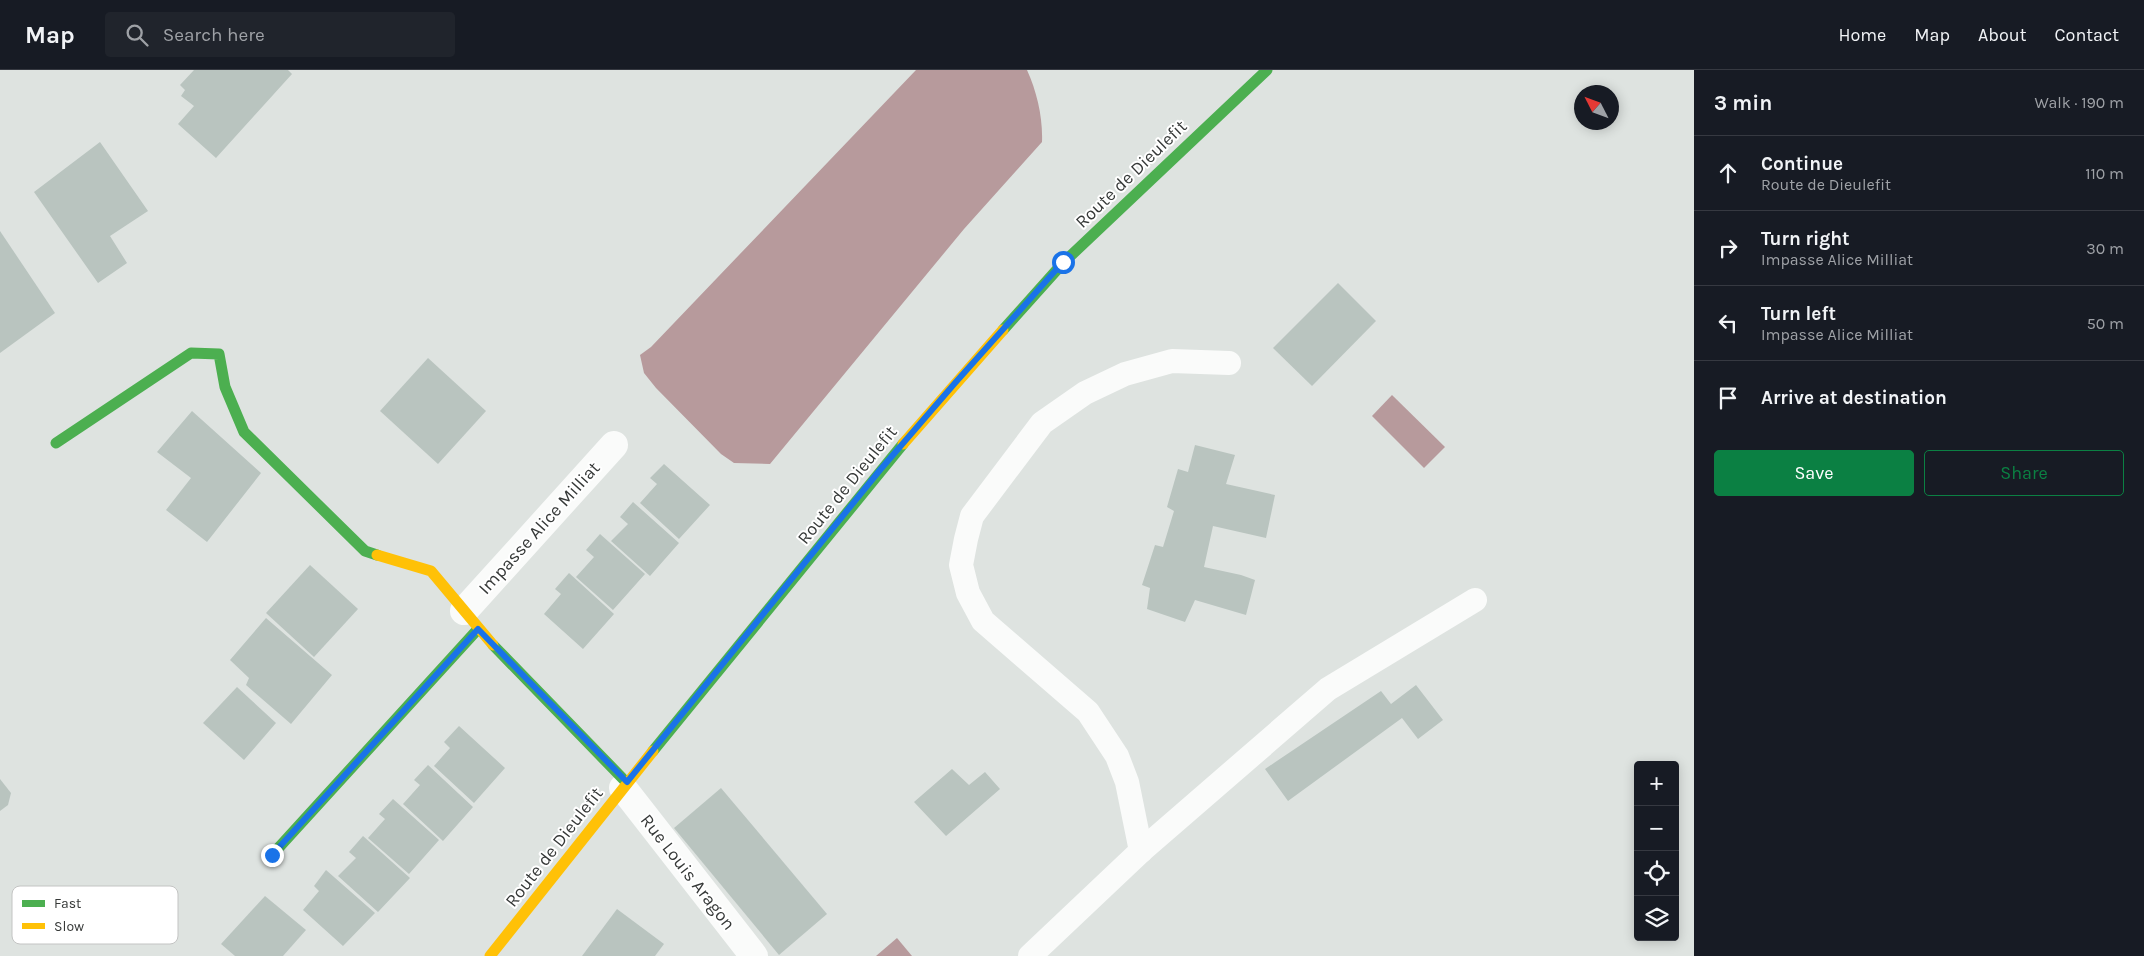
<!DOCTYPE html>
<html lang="en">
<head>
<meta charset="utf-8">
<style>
  :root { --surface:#171b24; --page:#20242c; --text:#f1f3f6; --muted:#9ea1a6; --line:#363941; --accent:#0b8043 }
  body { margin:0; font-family:Karla,sans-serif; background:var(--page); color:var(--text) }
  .controls { position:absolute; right:15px; bottom:15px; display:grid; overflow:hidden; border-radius:5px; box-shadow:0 2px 12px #0003 }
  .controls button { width:45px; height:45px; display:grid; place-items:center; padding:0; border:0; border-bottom:1px solid var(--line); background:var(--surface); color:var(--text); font:25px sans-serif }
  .compass { position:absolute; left:1574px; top:15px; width:45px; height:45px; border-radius:50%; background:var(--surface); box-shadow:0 2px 12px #0003; rotate:312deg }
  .stop { position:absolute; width:15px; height:15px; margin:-11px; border:4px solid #1a73e8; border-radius:50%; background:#fff }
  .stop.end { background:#1a73e8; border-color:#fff; box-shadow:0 1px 5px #0008 }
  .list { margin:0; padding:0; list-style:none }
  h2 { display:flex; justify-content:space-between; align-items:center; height:65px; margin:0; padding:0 20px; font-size:21px }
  h2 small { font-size:16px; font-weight:400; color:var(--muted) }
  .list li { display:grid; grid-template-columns:32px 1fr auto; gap:15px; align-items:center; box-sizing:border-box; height:75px; padding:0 20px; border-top:1px solid var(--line) }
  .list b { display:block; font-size:19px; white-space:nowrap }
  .list p { margin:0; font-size:16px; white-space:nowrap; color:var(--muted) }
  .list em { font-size:16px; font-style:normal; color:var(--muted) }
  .actions { display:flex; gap:10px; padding:15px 20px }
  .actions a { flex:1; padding:11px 0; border:1px solid var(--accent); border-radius:5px; text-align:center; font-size:18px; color:var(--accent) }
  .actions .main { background:var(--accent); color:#fff }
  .icon { flex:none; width:28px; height:28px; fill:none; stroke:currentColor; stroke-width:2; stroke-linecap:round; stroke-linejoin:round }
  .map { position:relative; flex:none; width:1694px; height:886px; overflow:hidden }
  header { display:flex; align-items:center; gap:30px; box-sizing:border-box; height:70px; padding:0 25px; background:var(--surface); border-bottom:1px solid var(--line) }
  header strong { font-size:24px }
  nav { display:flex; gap:28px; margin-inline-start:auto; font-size:18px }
  .search { width:350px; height:45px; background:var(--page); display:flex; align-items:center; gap:12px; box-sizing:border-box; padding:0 18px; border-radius:5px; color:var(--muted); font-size:19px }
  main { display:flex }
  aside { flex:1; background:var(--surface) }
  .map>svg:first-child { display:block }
  .water { fill:#b79a9c }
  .building { fill:#b9c4bf }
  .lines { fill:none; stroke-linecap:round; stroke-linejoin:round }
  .lane { stroke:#fafbfa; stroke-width:24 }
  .street { stroke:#fafbfa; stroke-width:28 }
  .fast { stroke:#4caf50; stroke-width:11 }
  .slow { stroke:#ffc107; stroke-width:11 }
  .route { stroke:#1a73e8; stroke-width:6 }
  .labels { text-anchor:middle; stroke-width:4; stroke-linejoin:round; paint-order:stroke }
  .street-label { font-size:18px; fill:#363938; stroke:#fff }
  .key { fill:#fff; stroke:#c3c4c3; stroke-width:1 }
  .key-label { font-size:14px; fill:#363938 }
</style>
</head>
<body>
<header>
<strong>Map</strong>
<div class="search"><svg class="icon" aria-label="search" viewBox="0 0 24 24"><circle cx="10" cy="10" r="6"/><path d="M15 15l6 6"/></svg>Search here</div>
<nav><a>Home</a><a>Map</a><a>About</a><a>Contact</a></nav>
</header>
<main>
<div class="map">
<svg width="1694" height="886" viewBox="0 0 1694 886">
  <rect width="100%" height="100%" fill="#dee3e0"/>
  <g class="water">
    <path d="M916,0H1027C1037,22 1043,48 1042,72L964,159L770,394L734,393L721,384L656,318L644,303L640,285L651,277Z"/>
    <path d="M1392,325L1445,377L1424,398L1372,346Z"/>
    <path d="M897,868L912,886H876Z"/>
  </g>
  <g class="building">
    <path d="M194,0H288L292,4L216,88L178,54L194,36L181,26L185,20L180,15Z"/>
    <path d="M100,72L148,141L110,166L127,193L98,213L34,122Z"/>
    <path d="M0,161L55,243L0,283Z"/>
    <path d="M1338,213L1376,251L1312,316L1273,278Z"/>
    <path d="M428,288L486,341L438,394L380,341Z"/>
    <path d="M192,341L261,403L207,472L166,440L191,408L157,382Z"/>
    <path d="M1195,375L1235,385L1226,414L1275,425L1266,468L1213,456L1204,497L1241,505L1255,510L1246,545L1195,530L1185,552L1147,539L1150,518L1142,515L1155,475L1163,477L1174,441L1167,437L1178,399L1188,402Z"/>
    <path d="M664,394L710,435L679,469L640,433L657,414L650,408Z"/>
    <path d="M633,432L679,473L650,506L611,471L628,454L620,447Z"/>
    <path d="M600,464L645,504L613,540L576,507L594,487L586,480Z"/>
    <path d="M310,495L358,539L314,587L266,543Z"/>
    <path d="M569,503L614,544L583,579L544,544L561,524L555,519Z"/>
    <path d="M266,548L332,605L291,654L246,615L249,608L230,590Z"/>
    <path d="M1416,615L1443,650L1418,669L1402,648L1288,731L1265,699L1381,621L1391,634Z"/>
    <path d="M237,617L276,653L244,690L203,653Z"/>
    <path d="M459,656L505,698L474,733L434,696L450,678L444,672Z"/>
    <path d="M428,695L473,737L443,771L403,734L420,715L414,710Z"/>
    <path d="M952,699L969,715L985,702L1000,719L946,766L914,732Z"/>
    <path d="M0,709L11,723L8,735L0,741Z"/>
    <path d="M721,718L827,844L779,885L674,758Z"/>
    <path d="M393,729L439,770L409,804L368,768L385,749L379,744Z"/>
    <path d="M363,766L410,808L378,842L338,806L356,788L349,782Z"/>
    <path d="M326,800L375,843L343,876L303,840L319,821L314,816Z"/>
    <path d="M265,826L306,860L283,886H235L221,874Z"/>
    <path d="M617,839L664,874L655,886H582Z"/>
  </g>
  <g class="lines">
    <g class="lane">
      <path d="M1141,781L1127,712L1117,686L1088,642L983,551L968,523L961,495L966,469L972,446L1042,353L1085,323L1125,304L1172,291L1229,293"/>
      <path d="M1030,886L1141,781L1328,619L1475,530"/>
    </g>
    <g class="street">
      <path d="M464,541L614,375"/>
      <path d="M623,718L754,886"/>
    </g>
    <g class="fast">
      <path d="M1003,260L1063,193L1267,0"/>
      <path d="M56,373L191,283L219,284L225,317L244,362L365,481L377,485"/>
      <path d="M493,575L627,713"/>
      <path d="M653,681L903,374"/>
      <path d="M272,785L478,559"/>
    </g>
    <g class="slow">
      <path d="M903,374L1003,260"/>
      <path d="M377,485L431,501L493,575"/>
      <path d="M490,886L653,681"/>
    </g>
  </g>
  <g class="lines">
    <path class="route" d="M272,785L478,559L627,712L880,400L955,313L1063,192"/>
  </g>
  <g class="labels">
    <g class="street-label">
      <text transform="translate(1131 104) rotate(-44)" y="6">Route de Dieulefit</text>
      <text transform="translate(847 415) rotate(-51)" y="6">Route de Dieulefit</text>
      <text transform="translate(539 458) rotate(-48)" y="6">Impasse Alice Milliat</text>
      <text transform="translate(554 777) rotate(-52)" y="6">Route de Dieulefit</text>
      <text transform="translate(688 802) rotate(52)" y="6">Rue Louis Aragon</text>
    </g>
  </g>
  <rect x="12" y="816" width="166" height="58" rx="8" class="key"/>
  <rect x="22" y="830" width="23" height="7" fill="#4caf50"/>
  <rect x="22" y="853" width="23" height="6" fill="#ffc107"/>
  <g class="key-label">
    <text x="54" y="838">Fast</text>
    <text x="54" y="861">Slow</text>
  </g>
</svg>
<div class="controls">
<button>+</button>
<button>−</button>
<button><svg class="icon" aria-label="locate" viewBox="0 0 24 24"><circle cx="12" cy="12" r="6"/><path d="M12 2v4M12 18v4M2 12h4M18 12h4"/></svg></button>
<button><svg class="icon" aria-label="layers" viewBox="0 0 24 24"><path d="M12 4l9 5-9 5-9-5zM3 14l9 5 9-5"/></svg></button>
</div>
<svg class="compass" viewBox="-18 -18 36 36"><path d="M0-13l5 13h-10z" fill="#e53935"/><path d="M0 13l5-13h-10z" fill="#9ea1a6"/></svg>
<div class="stop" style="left:1063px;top:192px"></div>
<div class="stop end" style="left:272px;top:785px"></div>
</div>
<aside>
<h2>3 min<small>Walk · 190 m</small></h2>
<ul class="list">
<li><svg class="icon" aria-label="ahead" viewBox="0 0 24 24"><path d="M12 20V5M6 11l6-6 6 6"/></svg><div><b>Continue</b><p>Route de Dieulefit</p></div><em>110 m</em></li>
<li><svg class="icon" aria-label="right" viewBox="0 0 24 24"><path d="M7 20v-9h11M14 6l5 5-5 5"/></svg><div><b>Turn right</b><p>Impasse Alice Milliat</p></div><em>30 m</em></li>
<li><svg class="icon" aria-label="left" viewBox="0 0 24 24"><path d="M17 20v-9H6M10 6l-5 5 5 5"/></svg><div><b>Turn left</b><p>Impasse Alice Milliat</p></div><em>50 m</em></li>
<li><svg class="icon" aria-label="arrive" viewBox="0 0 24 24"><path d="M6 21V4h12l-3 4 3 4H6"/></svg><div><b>Arrive at destination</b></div></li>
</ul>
<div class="actions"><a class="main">Save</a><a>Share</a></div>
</aside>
</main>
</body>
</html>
